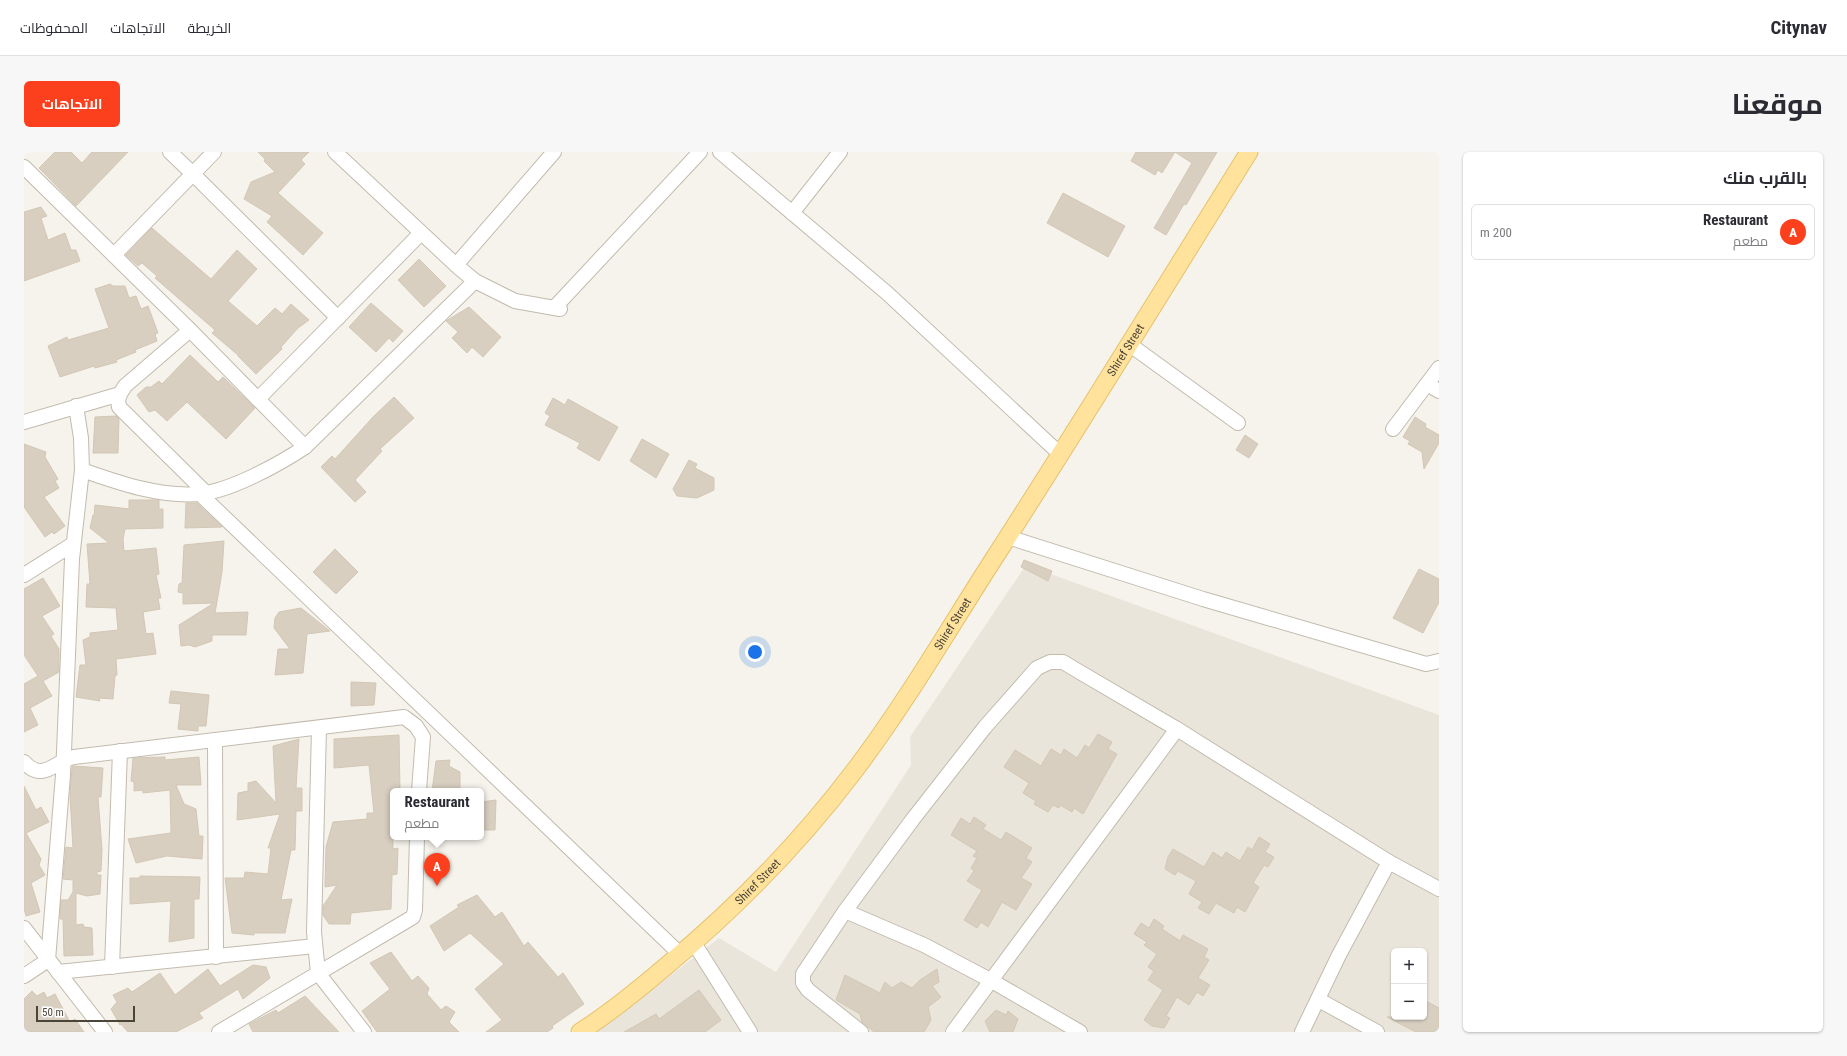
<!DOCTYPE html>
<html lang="ar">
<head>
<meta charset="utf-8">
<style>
  :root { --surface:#fff; --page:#f7f7f7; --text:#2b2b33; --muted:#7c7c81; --line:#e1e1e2; --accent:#fc3f1d }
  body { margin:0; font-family:"Roboto Condensed",Cairo,sans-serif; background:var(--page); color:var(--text); direction:rtl }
  .controls { position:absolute; right:12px; bottom:12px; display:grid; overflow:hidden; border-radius:6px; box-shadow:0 1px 3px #0004 }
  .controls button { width:36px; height:36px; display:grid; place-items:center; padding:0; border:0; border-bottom:1px solid var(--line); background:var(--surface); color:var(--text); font:20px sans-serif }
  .scale { position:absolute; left:12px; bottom:10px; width:99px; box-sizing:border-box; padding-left:4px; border:2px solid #4b4439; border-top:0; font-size:11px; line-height:14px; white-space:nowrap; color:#4b4439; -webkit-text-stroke:3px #fff; paint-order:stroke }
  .you { position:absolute; left:731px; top:500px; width:14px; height:14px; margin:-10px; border:3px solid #fff; border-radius:50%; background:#1a73e8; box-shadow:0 0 0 6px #1a73e833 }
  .badge { display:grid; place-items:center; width:26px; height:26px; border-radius:50%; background:var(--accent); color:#fff; font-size:13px; font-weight:700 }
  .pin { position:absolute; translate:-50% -33px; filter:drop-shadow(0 1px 2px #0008) }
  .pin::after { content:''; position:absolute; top:21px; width:14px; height:12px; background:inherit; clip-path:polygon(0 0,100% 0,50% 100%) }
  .popup { position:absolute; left:366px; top:636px; width:94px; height:52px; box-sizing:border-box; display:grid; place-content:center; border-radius:6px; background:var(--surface); filter:drop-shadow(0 1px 3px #0005); font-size:13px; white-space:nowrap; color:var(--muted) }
  .popup b { font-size:15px; color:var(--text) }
  .popup::after { content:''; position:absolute; left:50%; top:100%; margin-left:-8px; border:8px solid transparent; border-top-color:var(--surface) }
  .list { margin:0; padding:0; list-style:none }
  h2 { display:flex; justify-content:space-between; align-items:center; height:52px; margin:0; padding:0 16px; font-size:17px }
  h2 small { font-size:13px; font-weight:400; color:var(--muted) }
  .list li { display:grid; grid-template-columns:26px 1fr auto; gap:12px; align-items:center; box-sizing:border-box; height:56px; margin:0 8px 8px; padding:0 8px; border:1px solid var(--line); border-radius:6px }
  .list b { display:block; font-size:15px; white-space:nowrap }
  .list p { margin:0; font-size:13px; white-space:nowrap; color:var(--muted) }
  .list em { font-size:13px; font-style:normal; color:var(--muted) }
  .map { position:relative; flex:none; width:1415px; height:880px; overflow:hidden; direction:ltr; border-radius:6px }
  header { display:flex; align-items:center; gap:24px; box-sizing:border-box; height:56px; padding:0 20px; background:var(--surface); border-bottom:1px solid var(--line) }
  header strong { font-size:19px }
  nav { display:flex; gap:22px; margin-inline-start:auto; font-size:14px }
  .intro { display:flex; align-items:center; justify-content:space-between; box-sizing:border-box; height:96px; padding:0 24px }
  h1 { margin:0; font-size:28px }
  .button { padding:10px 18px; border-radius:6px; background:var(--accent); color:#fff; font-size:14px; font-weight:700 }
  main { display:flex; gap:24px; padding:0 24px }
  aside { flex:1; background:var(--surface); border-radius:6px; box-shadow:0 1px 3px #0004 }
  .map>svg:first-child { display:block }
  .residential { fill:#eae5da; fill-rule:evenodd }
  .building { fill:#d8cfc1; stroke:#d3c7b4 }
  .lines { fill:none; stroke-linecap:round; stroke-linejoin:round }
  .minor-casing { stroke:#c2bbae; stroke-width:16 }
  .major-casing { stroke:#e6c16a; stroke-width:19 }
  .minor { stroke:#fff; stroke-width:14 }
  .major { stroke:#ffe39c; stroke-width:17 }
  .labels { text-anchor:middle; stroke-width:4; stroke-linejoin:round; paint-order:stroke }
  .street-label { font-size:12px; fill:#4b4439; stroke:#fff }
</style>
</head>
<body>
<header>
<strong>Citynav</strong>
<nav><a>الخريطة</a><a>الاتجاهات</a><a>المحفوظات</a></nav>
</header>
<div class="intro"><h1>موقعنا</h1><a class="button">الاتجاهات</a></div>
<main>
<aside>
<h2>بالقرب منك<small></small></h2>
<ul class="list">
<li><span class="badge">A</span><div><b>Restaurant</b><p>مطعم</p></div><em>200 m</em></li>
</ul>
</aside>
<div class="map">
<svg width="1415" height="880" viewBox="0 0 1415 880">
  <rect width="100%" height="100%" fill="#f6f3ec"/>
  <path class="residential" d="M1002,413L1415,563V880H573L695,786L752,820L887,613L886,585ZM1370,799H1400V865H1370Z"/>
  <g class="building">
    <path d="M31,0H47L58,11L68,0H104L52,54L15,16Z"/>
    <path d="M234,0H285L277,8L281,12L254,41L299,81L279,103L243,70L248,64L220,47L227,30L251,20L240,9L241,7Z"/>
    <path d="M1112,0H1193L1162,53L1160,52L1142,83L1130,76L1168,11L1151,0L1138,21L1134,18L1131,23L1107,9Z"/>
    <path d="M1039,41L1101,74L1084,105L1023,71Z"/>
    <path d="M17,55L23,64L17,66L24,88L41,81L47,98H52L56,109L0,129V60Z"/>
    <path d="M128,76L187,127L213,98L233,117L204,149L233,174L251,156L258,162L267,152L285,168L274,176L257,195L258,197L232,222L214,204V203L188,181L191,178L131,126L133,124L118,111L114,114L102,103Z"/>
    <path d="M395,107L422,134L400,155L374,128Z"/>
    <path d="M86,132L89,134H101L105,146L112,144L117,157L124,154L134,181L131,182L133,189L111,198L112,200L92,208L93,210L71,216L70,214L36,225L24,194L43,185L44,188L85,176L71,137Z"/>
    <path d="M347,151L379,179L369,190L365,186L352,200L325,175Z"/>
    <path d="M445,155L477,185L459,205L448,195L443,201L428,186L434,180L422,169Z"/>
    <path d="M166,203L194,230L199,225L231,256L202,287L163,250L143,269L131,258L125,260L113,243L122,235H127L135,229L138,232Z"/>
    <path d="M370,245L390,266L356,297L358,299L331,328L342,340L331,350L297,315L308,304L311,307L349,265Z"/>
    <path d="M529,246L541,253L544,247L594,275L575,309L553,296L556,291L521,273L526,264L521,261Z"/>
    <path d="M92,264L95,267L94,301H69L71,265Z"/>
    <path d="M1391,265L1402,272L1401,275L1415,283V291L1400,317L1398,300L1384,292L1386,289L1379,285Z"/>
    <path d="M1221,283L1234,292L1225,306L1212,298Z"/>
    <path d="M618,287L645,302L632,326L606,309Z"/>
    <path d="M0,292L22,300L21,305L34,327L31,329L35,336L20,345L41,374L30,382L28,380L21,385L0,355Z"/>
    <path d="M665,308L673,312L671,316L690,326V338L673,346L653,344L649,337Z"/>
    <path d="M105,348H135V357H139V376L101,377L99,387L100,399L132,396L135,422L132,423L137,446H134L136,457L119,460L122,482L129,481L132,502L92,507L93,523L91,524L89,547L75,546L76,549L52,545L56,513H62L59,488L66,485V481L94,478L92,456L62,455L63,432H66L63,392L85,391L66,376L69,363L70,364L71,353L105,357Z"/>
    <path d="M162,351H173L198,375L161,376Z"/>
    <path d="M200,389L198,420L191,461L224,460L222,483H188V489L171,495L165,493L157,494L155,473L190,451L159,452V441L154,440L155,432L158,431L160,393Z"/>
    <path d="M311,397L334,420L312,442L289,420Z"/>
    <path d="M1000,408L1028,419L1024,429L997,415Z"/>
    <path d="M1395,417L1415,427V450L1399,481L1369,466Z"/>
    <path d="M19,426L36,454L18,464L30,482L27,484L35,497V520L19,529L28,544L6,556L14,573L0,580V532L14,524L0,503V437Z"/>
    <path d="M277,456L306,479L283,482L279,521L251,523L254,497H266L250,476L251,466L255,460Z"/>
    <path d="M327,530L352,531L350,553L327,554Z"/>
    <path d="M147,539L185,543L182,574H174V579L154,577L157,552L145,551Z"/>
    <path d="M1074,582L1088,590L1084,597L1093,602L1059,662L1050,656L1048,660L1036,653L1035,656L1029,653L1024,660L1010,652L1012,649L999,641L1005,631L980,615L991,598L1017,614L1027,597L1037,603L1040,597L1053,606L1061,593L1065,596Z"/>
    <path d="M375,583L376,639H369V697L374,696L373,722L368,723L367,757L327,761L326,772H305L299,763V754L313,733L301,735L302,695L309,670L343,667V661H350L345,613L310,616V587Z"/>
    <path d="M275,587L272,636H278V659H272L271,698H267L257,748L268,747L261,781H230V783L208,781L201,726H220L221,720L244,722L247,696H244L256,662L213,668L214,641L224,639V631L232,629L252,651L249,594Z"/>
    <path d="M141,605V608L175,605L177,633H152L160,652L172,657L175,684H179L178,707L143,704L112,711L104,687L147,681L146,638L119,641V638L110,639V630L107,629L109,606Z"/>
    <path d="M426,608L425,614L436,620V639H408L412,609Z"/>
    <path d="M49,614L79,616L77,645H74L78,698L77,719L73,720V723H77L76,742L63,744L52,741V773L59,772L60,775L68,776L69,803L40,804L39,767H36L37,748H44L49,740V728L39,727L42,695L49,696L46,643L48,615Z"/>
    <path d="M0,634L12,658L17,655L25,670L2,681L17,707L15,713L21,723L7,731L16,760L2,764L0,756Z"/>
    <path d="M472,648L471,678H457V650Z"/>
    <path d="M950,665L962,673L959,677L977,688L982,680L1008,696L1002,706L1008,710L997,726L1008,732L992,758L978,750L964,775L957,770L953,776L940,768L958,738L943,729L950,719L947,716L953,706L949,704L953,699L927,683L937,666L946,672Z"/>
    <path d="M1235,685L1246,692L1241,700L1250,705L1244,715L1240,713L1229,731L1235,735L1221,760L1213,755L1210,761L1192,751L1185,762L1174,756L1178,750L1165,742L1172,729L1154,719L1151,723L1141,717L1144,705L1149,697L1180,715L1189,700L1198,706L1202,700L1216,709L1224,695L1228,698Z"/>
    <path d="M116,724L176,725L175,747H170V786L145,790L147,749L106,752V726H116Z"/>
    <path d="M453,743L471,765L478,760L500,794L504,790L534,825L539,821L560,852L528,874L529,876L523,880H462L478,868L451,837L480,812L446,781L420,799L406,774L435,755L433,753Z"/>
    <path d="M1130,767L1140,774L1138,777L1156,789L1159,783L1184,797L1180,805L1185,808L1174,826L1186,833L1179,844L1173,840L1165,853L1153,845L1142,864L1146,866L1140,876L1128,874L1120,868L1139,838L1124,828L1130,819L1124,815L1133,802L1120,793L1123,790L1110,782L1117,771L1125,776Z"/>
    <path d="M367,800L388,829L394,824L405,836L403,842L417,858L422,854L431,860L425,870L435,880H353L338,859L366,837L346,811Z"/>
    <path d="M229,813L242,815L246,826L219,847L214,837L175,861L179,866L152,880H104L97,872L96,873L87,857L93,850L89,843L104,836L108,840L136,821L151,843L184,817L196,834Z"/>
    <path d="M913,817L915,830L908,834L917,845L904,855L907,868L900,880H850L838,870L836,862L812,848L821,823L856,841L861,830L868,836L877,830L888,836L896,828Z"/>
    <path d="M675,838L697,868L681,880H600L632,862L635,867Z"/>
    <path d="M8,839L13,844L20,840L23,846L31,842L46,870L51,867L60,880H0V847Z"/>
    <path d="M281,844L315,880H229L225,872L252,858L254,861Z"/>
    <path d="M1400,848L1415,856V880H1392L1363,865H1400Z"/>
    <path d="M972,858L982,863L984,859L994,867L989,880H966L961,869Z"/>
  </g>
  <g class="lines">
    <g class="minor-casing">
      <g id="minor">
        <path d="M146,0L169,22L314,166"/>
        <path d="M311,0L434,115L451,129L491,149L536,157"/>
        <path d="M696,0L863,141L1036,302"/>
        <path d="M0,15L166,178L281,295"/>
        <path d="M768,61L816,0"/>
        <path d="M90,103L190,0"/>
        <path d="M432,113L530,0"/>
        <path d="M531,155L676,0"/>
        <path d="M166,178L101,234L96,242L94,248L95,255L181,340"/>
        <path d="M1105,192L1214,271"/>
        <path d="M1403,232L1415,239"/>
        <path d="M234,247L397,81"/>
        <path d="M52,254L57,286L58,318C95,331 135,345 175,342C206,339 254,313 281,295L451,129"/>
        <path d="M0,270L96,242"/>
        <path d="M1369,277L1415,216"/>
        <path d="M176,342L656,802"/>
        <path d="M984,385L1179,447L1402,512L1415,509"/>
        <path d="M0,423L49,392"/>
        <path d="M295,576L290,780L294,821L340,880"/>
        <path d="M191,588L192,805"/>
        <path d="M0,610C19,631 31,609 50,605L380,565L392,574L399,585L395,639"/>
        <path d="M821,759L900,793L968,829L1056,880"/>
        <path d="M0,776L81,880"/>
        <path d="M670,791L726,880"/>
        <path d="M24,808L39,623L48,407L58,318"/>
        <path d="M88,815L96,599"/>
        <path d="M34,820L291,794"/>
        <path d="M0,824L24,808"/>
        <path d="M1295,848L1353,880"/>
        <path d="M195,880L389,765L391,758L393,685"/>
        <path d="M837,880L784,838L779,831V822L821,759L889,667L961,575L1013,516L1026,510H1039L1054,519L1153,577L1365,710L1415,737"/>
        <path d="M929,880L1153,577"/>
        <path d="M1278,880L1315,803L1365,710"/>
      </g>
    </g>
    <g class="major-casing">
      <g id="major">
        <path id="s1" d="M556,880C586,861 614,838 641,815C711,757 775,692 831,618C881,552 924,478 969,408C1056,273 1140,136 1225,0"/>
      </g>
    </g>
    <use href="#minor" class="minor"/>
    <use href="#major" class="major"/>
  </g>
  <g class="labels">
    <g class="street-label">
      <text dy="4" stroke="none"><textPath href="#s1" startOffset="881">Shiref Street</textPath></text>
      <text dy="4" stroke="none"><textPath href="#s1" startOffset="557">Shiref Street</textPath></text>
      <text dy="4" stroke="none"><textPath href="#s1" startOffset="233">Shiref Street</textPath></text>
    </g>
  </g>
</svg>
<div class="controls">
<button>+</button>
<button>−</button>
</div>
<div class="scale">50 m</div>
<div class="you"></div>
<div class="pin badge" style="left:413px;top:734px">A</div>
<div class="popup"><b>Restaurant</b>مطعم</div>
</div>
</main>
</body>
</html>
